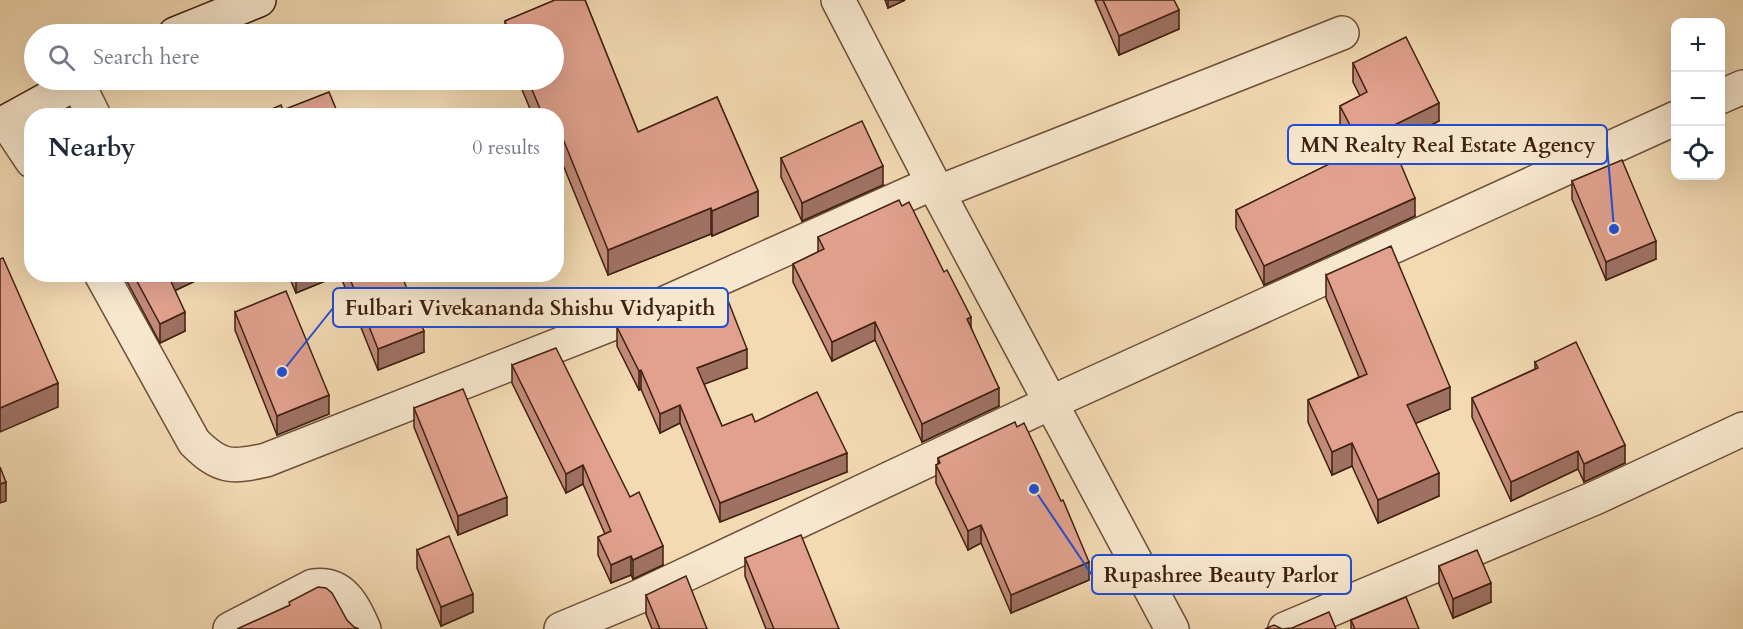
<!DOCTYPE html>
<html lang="en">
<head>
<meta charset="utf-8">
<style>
  :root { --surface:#fff; --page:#f2f2f3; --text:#1f2937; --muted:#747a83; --line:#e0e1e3 }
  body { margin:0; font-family:Cardo,serif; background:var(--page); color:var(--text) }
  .controls { position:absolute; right:18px; top:18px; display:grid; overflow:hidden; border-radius:12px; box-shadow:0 6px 24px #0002 }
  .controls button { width:54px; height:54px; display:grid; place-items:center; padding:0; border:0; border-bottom:2px solid var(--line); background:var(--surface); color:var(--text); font:30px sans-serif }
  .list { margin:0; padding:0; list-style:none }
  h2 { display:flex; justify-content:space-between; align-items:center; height:78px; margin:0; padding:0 24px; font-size:26px }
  h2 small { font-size:20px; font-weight:400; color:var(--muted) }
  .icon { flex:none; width:33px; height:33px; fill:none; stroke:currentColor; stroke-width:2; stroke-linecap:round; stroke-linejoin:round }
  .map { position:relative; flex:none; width:1743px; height:629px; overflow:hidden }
  .search { position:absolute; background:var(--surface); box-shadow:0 6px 24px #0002; left:24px; top:24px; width:540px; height:66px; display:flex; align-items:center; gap:15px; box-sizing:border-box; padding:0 21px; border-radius:33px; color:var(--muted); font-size:22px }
  .panel { position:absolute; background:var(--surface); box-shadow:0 6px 24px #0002; left:24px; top:108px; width:540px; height:174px; border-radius:24px }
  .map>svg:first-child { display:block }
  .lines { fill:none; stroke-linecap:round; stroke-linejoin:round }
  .minor-casing { stroke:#6d4f38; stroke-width:36 }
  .secondary-casing { stroke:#40210f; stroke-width:36 }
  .minor { stroke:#f7e7ce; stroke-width:33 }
  .secondary { stroke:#f7e7ce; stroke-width:33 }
  .wall { fill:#c28a7a; stroke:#40210f; stroke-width:1.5 }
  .shaded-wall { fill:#9e7163; stroke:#40210f; stroke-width:1.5 }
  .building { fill:#e1a18e; stroke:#40210f; stroke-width:1.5 }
  .leader { fill:none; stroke:#1d4ed8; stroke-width:2 }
  .callout-dot { fill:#1d4ed8; stroke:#f7e7ce; stroke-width:2 }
  .callout { fill:#f7e7ce; stroke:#1d4ed8; stroke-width:2 }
  .callout-label { font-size:21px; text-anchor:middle; font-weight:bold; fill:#40210f }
</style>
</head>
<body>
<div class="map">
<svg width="1743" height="629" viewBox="0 0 1743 629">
  <rect width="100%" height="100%" fill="#f3dab3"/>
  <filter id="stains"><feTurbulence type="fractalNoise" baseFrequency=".00333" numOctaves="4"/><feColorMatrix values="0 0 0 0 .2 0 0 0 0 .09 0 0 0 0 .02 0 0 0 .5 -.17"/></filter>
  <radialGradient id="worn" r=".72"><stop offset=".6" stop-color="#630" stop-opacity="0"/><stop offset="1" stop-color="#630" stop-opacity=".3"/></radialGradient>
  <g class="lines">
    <g class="minor-casing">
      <g id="minor">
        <path d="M838,0L933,183L1172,629"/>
        <path d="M77,82L94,116"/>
        <path d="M1720,97L1743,87"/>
        <path d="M6,122L32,161"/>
        <path d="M939,192L1342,33"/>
        <path d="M101,274L194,442C220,468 231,468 266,460L665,303L933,183"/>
        <path d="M230,629L313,586C343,582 353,605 364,629"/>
        <path d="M561,629L638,597L1050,403L1676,118"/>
        <path d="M1285,629L1595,498L1743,429"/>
      </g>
    </g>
    <g class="secondary-casing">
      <g id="secondary">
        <path d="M175,34L259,0"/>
        <path d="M0,125L82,80"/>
      </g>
    </g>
    <use href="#minor" class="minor"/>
    <use href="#secondary" class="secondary"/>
  </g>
  <g class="wall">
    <path d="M555,0H585L638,132L717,97L758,191V216L712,236L711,234L608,275L563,165L556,167V116H533L518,80H554V34H505V21Z"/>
    <path d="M885,0H905L888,8Z"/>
    <path d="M1095,0H1174L1179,29L1119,55Z"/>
    <path d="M1353,63L1439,121L1392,145L1415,216L1264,285L1236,228V210L1354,152L1340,124V106L1360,96L1353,82Z"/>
    <path d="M781,158L883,185L802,221L781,177Z"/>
    <path d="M1572,181L1656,259L1606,280L1572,199Z"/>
    <path d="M902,206L971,327L999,406L922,442L875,340L832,361L793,282V264L818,252V237Z"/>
    <path d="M123,274H210L175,290L185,331L160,343Z"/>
    <path d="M288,274H401L424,352L378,370L340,275L296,293Z"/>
    <path d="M1326,275L1450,409L1415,423L1439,496L1378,523L1352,466L1332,475L1308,422V400L1359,377L1326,298Z"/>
    <path d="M235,312L329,414L277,435L235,330Z"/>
    <path d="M672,320L747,368L704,384L722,426L755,422L847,472L720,522L680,423L660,433L641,389L639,390L617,346V327Z"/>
    <path d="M1535,362L1625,463L1584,482L1578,469L1511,501L1472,417V398L1535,369Z"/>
    <path d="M512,365L663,565L633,579L631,575L611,583L598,555V537L605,534L583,484L566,493L512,383Z"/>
    <path d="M414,408L507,515L458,535L414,427Z"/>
    <path d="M1017,427L1089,580L1011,613L981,543L968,550L936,483V465L938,464V458Z"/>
    <path d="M417,550L473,612L441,626L417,568Z"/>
    <path d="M745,558L839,629H766L745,576Z"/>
    <path d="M1439,566L1491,602L1453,618L1439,584Z"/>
    <path d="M646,595L707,629H652L646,614Z"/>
    <path d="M1351,620L1419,629H1351Z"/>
  </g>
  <g class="shaded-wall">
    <path d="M888,0H905L888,8Z"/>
    <path d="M1179,10V29L1119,55V36Z"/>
    <path d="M1439,103V121L1386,148V129Z"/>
    <path d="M563,139V165L556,167V142Z"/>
    <path d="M883,166V185L802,221V203Z"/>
    <path d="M758,191V216L712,236V211Z"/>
    <path d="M1415,198V216L1264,285V266Z"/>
    <path d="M711,208V234L608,275V250Z"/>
    <path d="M1656,241V259L1606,280V262Z"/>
    <path d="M169,274H210L168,294V275Z"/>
    <path d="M296,274H340V275L296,293Z"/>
    <path d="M185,312V331L160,343V324Z"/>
    <path d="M971,317V336L967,319Z"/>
    <path d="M875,322V340L832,361V342Z"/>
    <path d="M424,331V352L378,370V349Z"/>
    <path d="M747,349V368L697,387V368Z"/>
    <path d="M641,370V389L639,390V371Z"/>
    <path d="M58,383V407L0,432V408Z"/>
    <path d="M1450,387V409L1407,427V405Z"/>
    <path d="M999,388V406L922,442V424Z"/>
    <path d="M329,395V414L277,435V416Z"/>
    <path d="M680,405V423L660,433V414Z"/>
    <path d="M1352,443V466L1332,475V452Z"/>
    <path d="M1625,445V463L1584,482V464Z"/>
    <path d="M1578,451V469L1511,501V482Z"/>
    <path d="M847,453V472L720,522V503Z"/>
    <path d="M583,465V484L566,493V474Z"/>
    <path d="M1439,473V496L1378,523V500Z"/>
    <path d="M6,482V501L0,503V484Z"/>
    <path d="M507,497V515L458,535V516Z"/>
    <path d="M981,525V543L968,550V531Z"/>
    <path d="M663,546V565L633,579V560Z"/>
    <path d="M631,556V575L611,583V565Z"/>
    <path d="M1089,562V580L1011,613V595Z"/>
    <path d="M1491,583V602L1453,618V599Z"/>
    <path d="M473,594V612L441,626V607Z"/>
  </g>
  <g class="building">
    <path d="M555,0H585L638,132L717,97L758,191L712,211L711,208L608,250L563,139L556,142V116H543L528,80H554V34H510L505,21Z"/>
    <path d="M1103,0H1174L1179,10L1119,36Z"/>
    <path d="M1406,37L1439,103L1386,129L1415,198L1264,266L1236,210L1362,148L1340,106L1367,92L1353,63Z"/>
    <path d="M329,92L339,116H256L281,105L283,110Z"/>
    <path d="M862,121L883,166L802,203L781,158Z"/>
    <path d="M1622,160L1656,241L1606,262L1572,181Z"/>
    <path d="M899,200L902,206L909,202L944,272L947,270L971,317L967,319L999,388L922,424L875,322L832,342L793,264L824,249L818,237Z"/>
    <path d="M1391,246L1450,387L1407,405L1439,473L1378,500L1352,443L1332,452L1308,400L1367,374L1326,275Z"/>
    <path d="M3,258L58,383L0,408V259Z"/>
    <path d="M133,274H169L168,275L185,312L160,324Z"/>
    <path d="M348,274H401L424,331L378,349Z"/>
    <path d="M286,291L329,395L277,416L235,312Z"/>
    <path d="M727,298L747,349L697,368L722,426L752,414L755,422L817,392L847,453L720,503L680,405L660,414L641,370L639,371L617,327L664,305L672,320Z"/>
    <path d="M1576,342L1625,445L1584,464L1578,451L1511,482L1472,398L1538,368L1535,362Z"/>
    <path d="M556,348L630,497L639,492L663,546L633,560L631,556L611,565L598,537L611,531L583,465L566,474L512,365Z"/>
    <path d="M463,389L507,497L458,516L414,408Z"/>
    <path d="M1015,422L1017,427L1024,423L1061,501L1063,500L1089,562L1011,595L981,525L968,531L936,465L940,463L938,458Z"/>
    <path d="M0,467L6,482L0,484Z"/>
    <path d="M801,535L839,629H774L745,558Z"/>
    <path d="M449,536L473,594L441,607L417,550Z"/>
    <path d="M1477,550L1491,583L1453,599L1439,566Z"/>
    <path d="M686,576L707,629H660L646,595Z"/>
    <path d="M318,587L326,588L332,593L347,620L354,627L359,629H237L290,605L289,602Z"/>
    <path d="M1406,597L1419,629H1355L1351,620Z"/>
    <path d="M1329,612L1336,629H1265L1274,625L1282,629L1292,628Z"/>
  </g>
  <path class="leader" d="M1614 229L1607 145M282 372L333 308M1034 489L1092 575"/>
  <g class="callout-dot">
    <circle cx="1614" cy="229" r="6"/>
    <circle cx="282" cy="372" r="6"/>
    <circle cx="1034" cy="489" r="6"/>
  </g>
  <g class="callout">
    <rect x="1288" y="125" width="319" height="39" rx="6"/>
    <rect x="333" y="288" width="395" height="39" rx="6"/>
    <rect x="1092" y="555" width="259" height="39" rx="6"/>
  </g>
  <g class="callout-label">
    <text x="1448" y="152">MN Realty Real Estate Agency</text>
    <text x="530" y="315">Fulbari Vivekananda Shishu Vidyapith</text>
    <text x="1221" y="582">Rupashree Beauty Parlor</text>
  </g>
  <rect width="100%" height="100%" filter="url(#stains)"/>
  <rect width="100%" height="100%" fill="url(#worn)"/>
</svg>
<div class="controls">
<button>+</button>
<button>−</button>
<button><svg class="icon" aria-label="locate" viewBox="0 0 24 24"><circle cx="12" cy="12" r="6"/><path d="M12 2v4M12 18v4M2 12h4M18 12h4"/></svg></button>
</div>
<div class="search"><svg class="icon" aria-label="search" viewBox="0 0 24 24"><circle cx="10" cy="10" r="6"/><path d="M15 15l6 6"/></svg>Search here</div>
<section class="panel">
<h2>Nearby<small>0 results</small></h2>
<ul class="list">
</ul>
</section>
</div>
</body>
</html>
